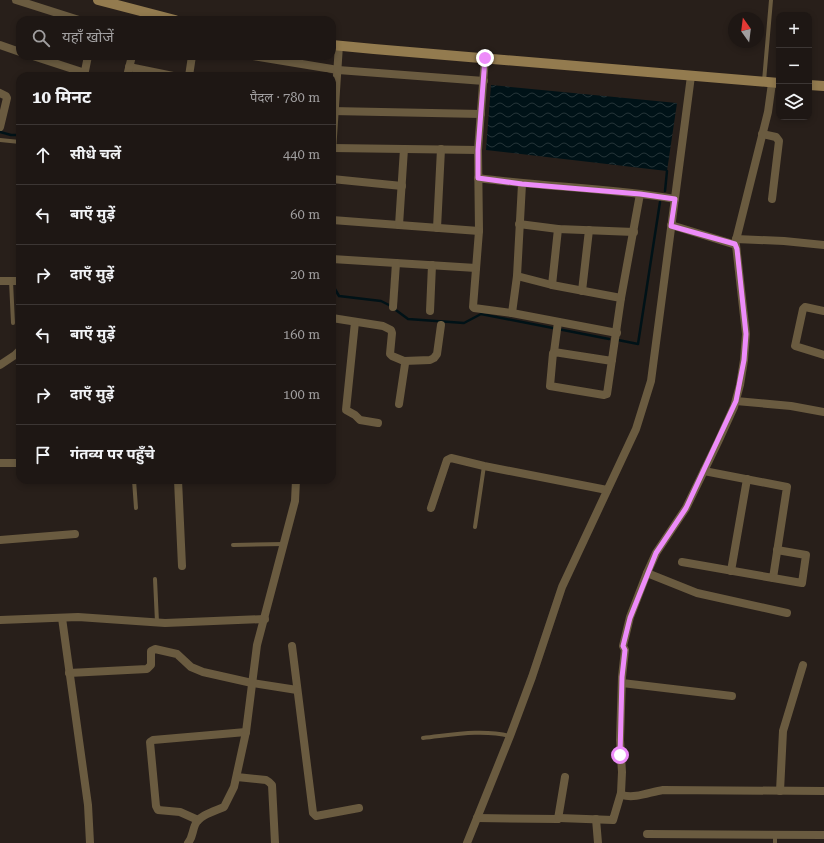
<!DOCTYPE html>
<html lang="hi">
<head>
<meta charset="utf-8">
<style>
  :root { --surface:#1e1714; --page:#26201d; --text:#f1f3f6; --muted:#a19fa0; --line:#3c3634 }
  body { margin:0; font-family:"Roboto Serif","Noto Sans Devanagari",serif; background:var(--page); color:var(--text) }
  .controls { position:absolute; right:12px; top:12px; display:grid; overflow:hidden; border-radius:8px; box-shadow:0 2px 6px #0003 }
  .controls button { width:36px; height:36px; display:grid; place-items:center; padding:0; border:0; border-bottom:1px solid var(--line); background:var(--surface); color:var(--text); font:20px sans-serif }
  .compass { position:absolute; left:728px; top:12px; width:36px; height:36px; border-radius:50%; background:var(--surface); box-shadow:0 2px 6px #0003; rotate:346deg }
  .stop { position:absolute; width:12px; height:12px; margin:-9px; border:3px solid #ed8cf9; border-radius:50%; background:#fff }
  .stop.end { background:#ed8cf9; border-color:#fff; box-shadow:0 1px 4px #0008 }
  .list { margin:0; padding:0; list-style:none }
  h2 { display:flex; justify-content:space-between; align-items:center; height:52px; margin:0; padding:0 16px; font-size:17px }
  h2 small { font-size:13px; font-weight:400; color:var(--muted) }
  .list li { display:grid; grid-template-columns:26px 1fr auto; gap:12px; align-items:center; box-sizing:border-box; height:60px; padding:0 16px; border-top:1px solid var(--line) }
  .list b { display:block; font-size:15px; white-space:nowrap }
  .list em { font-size:13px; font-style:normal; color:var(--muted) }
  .icon { flex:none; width:22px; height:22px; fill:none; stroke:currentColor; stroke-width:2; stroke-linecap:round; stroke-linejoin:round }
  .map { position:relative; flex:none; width:824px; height:843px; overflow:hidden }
  .search { position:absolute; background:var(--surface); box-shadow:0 2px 6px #0003; left:16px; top:16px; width:320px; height:44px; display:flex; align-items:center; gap:10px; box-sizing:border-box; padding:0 14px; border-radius:12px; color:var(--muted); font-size:15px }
  .panel { position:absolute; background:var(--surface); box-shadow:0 2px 6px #0003; left:16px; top:72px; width:320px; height:412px; border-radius:12px }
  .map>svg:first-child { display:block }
  .water { fill:url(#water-waves) }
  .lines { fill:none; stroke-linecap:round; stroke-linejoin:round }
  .stream { stroke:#001217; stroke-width:2.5 }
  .lane { stroke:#6a5b40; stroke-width:4 }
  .street { stroke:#6a5b40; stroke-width:8 }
  .secondary { stroke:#937b4f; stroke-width:10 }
  .route { stroke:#ed8cf9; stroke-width:5 }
</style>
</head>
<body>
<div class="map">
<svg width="824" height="843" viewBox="0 0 824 843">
  <defs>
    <pattern id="water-waves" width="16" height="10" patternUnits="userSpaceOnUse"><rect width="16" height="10" fill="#001217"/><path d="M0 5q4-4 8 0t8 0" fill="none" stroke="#253438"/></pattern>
  </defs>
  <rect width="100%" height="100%" fill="#281f1a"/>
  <path class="water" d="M491,85L677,103L667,171L486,150Z"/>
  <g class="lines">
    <g class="stream">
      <path d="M0,132L11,135H20"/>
      <path d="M665,191L667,171"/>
      <path d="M332,284L339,296L381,301L389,305L408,319L464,323L481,314L609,339"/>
      <path d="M618,340L638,344L660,202"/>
    </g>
    <g class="lane">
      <path d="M764,81L771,0"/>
      <path d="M0,140L20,142"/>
      <path d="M11,281L13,323"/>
      <path d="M134,480L136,508"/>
      <path d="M475,527L484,466"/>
      <path d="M233,545L284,544"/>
      <path d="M155,579L157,622"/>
      <path d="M423,738C452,735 481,729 510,736"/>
      <path d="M775,835V843"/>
    </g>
    <g class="street">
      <path d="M16,0L79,20"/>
      <path d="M0,45L20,52"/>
      <path d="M33,56L82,72L85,71L88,56"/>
      <path d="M253,56L338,70L484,81"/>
      <path d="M485,58L478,150L479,231L473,307L474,308L512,313L617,333"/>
      <path d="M129,67L173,76"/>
      <path d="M127,76L132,56"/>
      <path d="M189,76L192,56"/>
      <path d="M0,93L6,96L7,98L0,127"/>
      <path d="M332,111L481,114"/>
      <path d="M762,134L776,137L779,141L772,199"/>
      <path d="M332,148L478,150"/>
      <path d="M332,152L339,45"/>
      <path d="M478,178C543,187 610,188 675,199"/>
      <path d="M332,179L402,186"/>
      <path d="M332,220L479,231"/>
      <path d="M519,224L558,229L634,232"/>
      <path d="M399,225L404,149"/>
      <path d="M671,225L736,245L746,334L744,360L740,385L734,407L718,442L686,508L656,553L647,573L630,617L623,646L625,650L622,677L620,740L622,772L621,793L622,795C635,799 650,792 663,790L824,791"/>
      <path d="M437,228L441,149"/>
      <path d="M736,239L784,241L824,245"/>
      <path d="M735,244L768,112L772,83"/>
      <path d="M332,259L476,268"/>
      <path d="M517,276L552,285L621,298"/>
      <path d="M0,281H20"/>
      <path d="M552,285L558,229"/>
      <path d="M582,291L589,230"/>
      <path d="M393,307L396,263"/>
      <path d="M430,311L432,265"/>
      <path d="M824,311L805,307L803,309L795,346L824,355"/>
      <path d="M512,313L517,276L522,184"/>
      <path d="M332,318L383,326L391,330L392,333L390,354L392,356L404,361L405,364L399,404"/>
      <path d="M355,322L346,410L355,415L360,420L378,423"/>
      <path d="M554,352L558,322"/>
      <path d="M404,361L430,360L434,358L437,354L441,325"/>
      <path d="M612,361L554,352L553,353L550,386L604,395L607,394L621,298L640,194"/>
      <path d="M0,365L15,355L20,350"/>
      <path d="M736,401L791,406L824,412"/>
      <path d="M0,463H20"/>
      <path d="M178,480L182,566"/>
      <path d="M431,508L447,460L451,458L484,466L607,490"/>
      <path d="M0,540L75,534"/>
      <path d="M682,562L773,578L787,487L704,471"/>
      <path d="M731,571L747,479"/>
      <path d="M647,573L697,593L787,613"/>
      <path d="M773,578L802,583L806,555L777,550"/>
      <path d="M62,618L88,805L90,843"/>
      <path d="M0,620L78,617L165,623L265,619"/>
      <path d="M292,646L313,813L316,816L359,808"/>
      <path d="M69,673L147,669L151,665V651L155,649L177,654L191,667L203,672L252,683L297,690"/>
      <path d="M622,683L732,696"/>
      <path d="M237,777L266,780L269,782L272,785L275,843"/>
      <path d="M780,791L783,731L803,665"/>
      <path d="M477,818L558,819L565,777"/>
      <path d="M559,818L613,820L621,793"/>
      <path d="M596,819L598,843"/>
      <path d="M198,820L180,812L158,810L156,806L150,742L153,740L246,732"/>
      <path d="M647,834L824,835"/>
      <path d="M188,843C193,837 192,832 195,825C199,815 215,811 224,807L234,787L246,732L257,645L295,501L296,480"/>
      <path d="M467,843L510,736L532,677L562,587L636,429L651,381L691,76"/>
    </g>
    <g class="secondary">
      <path d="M98,0L175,20"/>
      <path d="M332,45L374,49L779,83"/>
      <path d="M809,85L824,86"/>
    </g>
  </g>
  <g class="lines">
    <path class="route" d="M485,58L478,150V178L522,184L640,194L675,199L671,226L735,244L737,249L746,334L744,360L736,401L686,508L656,553L630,618L623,646L625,650L622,677L620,755"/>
  </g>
</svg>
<div class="controls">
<button>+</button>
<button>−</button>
<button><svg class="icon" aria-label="layers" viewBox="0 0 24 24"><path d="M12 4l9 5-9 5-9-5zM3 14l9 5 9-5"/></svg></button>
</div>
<svg class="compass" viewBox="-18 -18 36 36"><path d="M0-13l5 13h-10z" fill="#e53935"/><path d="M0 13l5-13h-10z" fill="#a19fa0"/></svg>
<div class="stop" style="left:620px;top:755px"></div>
<div class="stop end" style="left:485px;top:58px"></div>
<div class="search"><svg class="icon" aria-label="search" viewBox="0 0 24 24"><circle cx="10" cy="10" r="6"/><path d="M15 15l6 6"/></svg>यहाँ खोजें</div>
<section class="panel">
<h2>10 मिनट<small>पैदल · 780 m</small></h2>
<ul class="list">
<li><svg class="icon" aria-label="ahead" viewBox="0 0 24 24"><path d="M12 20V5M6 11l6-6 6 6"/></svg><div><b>सीधे चलें</b></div><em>440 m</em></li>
<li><svg class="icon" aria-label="left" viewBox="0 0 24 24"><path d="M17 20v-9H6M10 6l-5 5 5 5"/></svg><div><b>बाएँ मुड़ें</b></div><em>60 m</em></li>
<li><svg class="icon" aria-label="right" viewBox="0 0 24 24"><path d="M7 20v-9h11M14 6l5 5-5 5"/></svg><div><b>दाएँ मुड़ें</b></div><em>20 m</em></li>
<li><svg class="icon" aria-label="left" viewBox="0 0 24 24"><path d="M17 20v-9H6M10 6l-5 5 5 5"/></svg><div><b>बाएँ मुड़ें</b></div><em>160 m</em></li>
<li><svg class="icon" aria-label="right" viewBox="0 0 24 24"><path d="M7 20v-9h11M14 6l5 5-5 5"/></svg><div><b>दाएँ मुड़ें</b></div><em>100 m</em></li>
<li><svg class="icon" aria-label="arrive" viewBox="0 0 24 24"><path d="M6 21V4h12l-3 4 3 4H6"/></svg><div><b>गंतव्य पर पहुँचे</b></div></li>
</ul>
</section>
</div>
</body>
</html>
